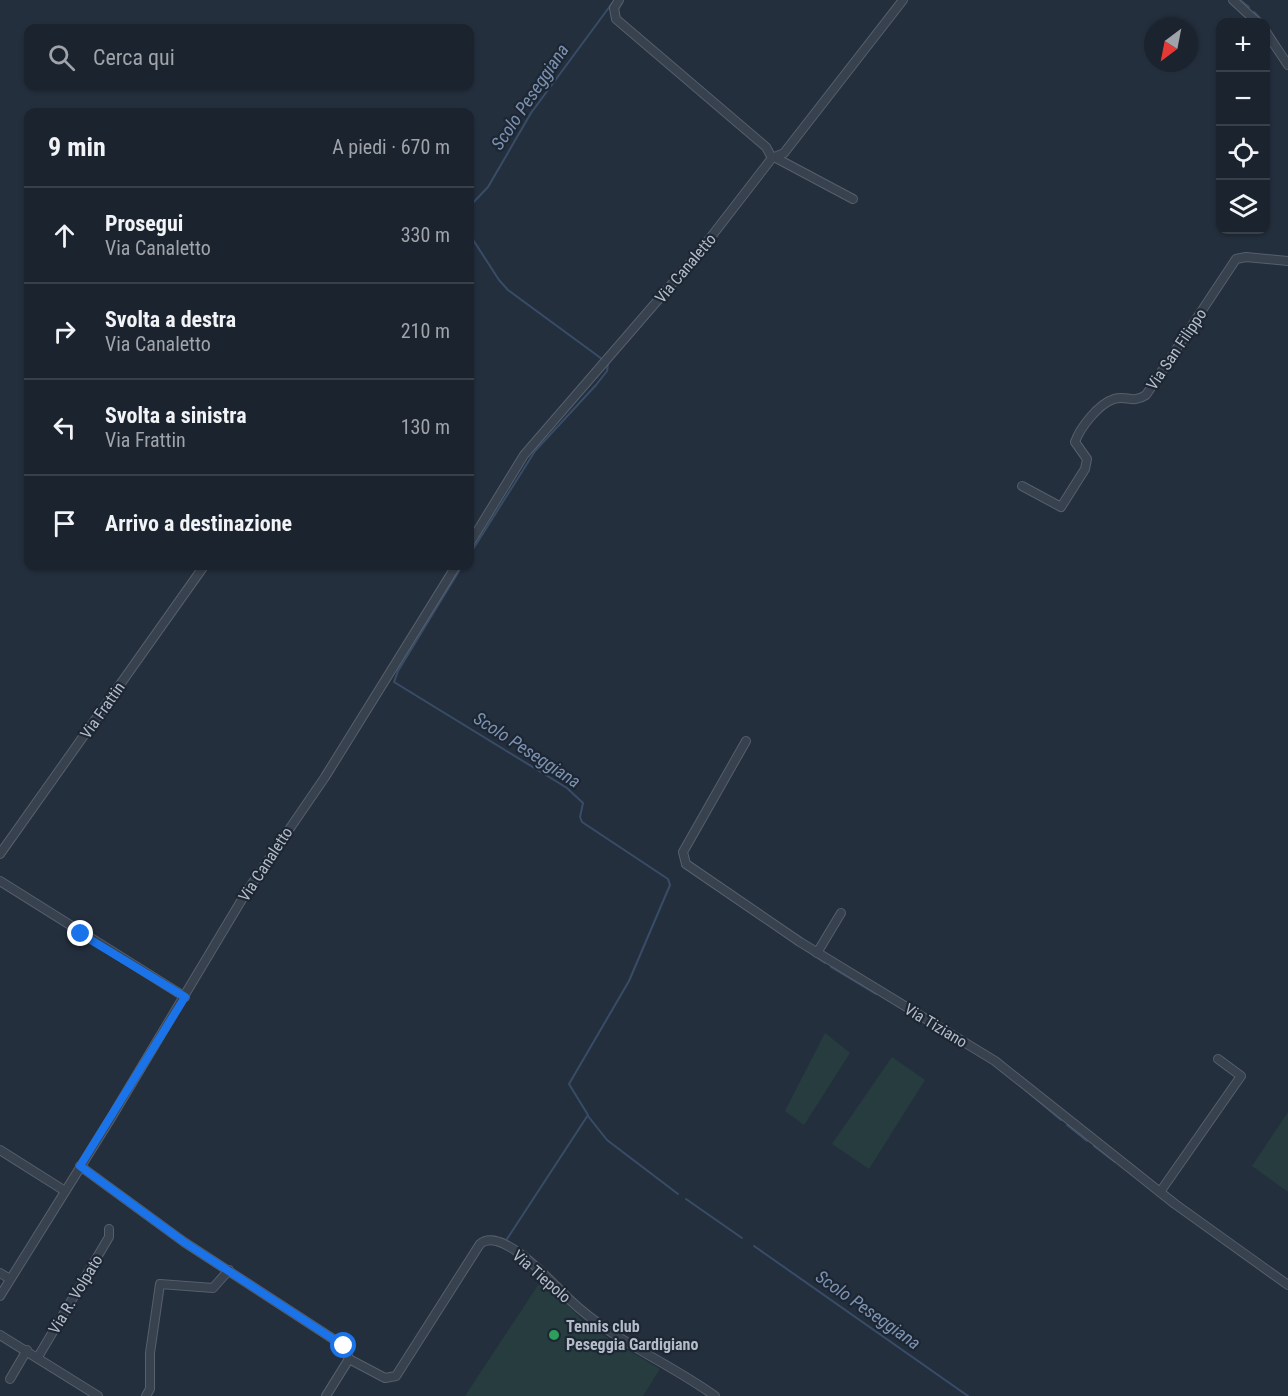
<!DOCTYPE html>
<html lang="it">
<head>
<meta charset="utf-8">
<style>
  :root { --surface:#1b232e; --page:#242b36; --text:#f1f3f6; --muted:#a0a4aa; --line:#39404a }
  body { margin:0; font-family:"Roboto Condensed",sans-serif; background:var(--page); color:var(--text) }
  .controls { position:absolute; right:18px; top:18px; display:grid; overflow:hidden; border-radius:12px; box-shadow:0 2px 4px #0004 }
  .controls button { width:54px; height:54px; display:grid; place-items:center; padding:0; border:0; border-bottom:2px solid var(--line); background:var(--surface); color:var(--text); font:30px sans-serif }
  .compass { position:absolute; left:1144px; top:18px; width:54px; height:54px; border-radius:50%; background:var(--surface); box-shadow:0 2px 4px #0004; rotate:212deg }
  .stop { position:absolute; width:18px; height:18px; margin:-14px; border:4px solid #1a73e8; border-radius:50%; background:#fff }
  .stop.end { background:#1a73e8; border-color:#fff; box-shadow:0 2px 6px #0008 }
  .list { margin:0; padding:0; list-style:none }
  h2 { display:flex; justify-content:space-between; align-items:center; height:78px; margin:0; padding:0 24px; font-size:26px }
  h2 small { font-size:20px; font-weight:400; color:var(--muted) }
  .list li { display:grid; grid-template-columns:39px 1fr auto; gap:18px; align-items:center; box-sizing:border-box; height:96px; padding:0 24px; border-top:2px solid var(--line) }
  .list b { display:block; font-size:22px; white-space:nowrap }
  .list p { margin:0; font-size:20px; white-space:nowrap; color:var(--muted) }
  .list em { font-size:20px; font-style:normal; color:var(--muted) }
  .icon { flex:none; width:33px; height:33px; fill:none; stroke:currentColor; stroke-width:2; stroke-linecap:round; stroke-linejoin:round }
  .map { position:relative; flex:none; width:1288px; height:1396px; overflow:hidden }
  .search { position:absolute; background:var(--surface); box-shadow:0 2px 4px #0004; left:24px; top:24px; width:450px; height:66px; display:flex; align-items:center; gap:15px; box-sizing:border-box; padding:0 21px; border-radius:12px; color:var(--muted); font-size:22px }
  .panel { position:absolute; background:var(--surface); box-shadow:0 2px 4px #0004; left:24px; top:108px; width:450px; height:462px; border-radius:12px }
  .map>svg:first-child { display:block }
  .green { fill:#263c3f }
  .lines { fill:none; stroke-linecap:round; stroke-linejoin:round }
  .stream { stroke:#394c67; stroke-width:2 }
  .minor-casing { stroke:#565f6c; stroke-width:10 }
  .minor { stroke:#38414e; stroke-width:8 }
  .route { stroke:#1a73e8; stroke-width:8 }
  .leisure-dot { fill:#2e9e5b; stroke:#1d2633; stroke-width:2 }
  .labels { text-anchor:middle; stroke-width:4.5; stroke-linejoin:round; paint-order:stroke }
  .street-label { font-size:16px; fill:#b4bcc9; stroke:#1d2633 }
  .poi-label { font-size:16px; font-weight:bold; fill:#b4bcc9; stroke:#1d2633; text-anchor:start }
  .water-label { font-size:18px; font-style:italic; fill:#7c92b1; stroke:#1d2633 }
</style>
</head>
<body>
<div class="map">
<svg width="1288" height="1396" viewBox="0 0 1288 1396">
  <rect width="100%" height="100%" fill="#242f3e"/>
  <g class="green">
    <path d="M825,1033L850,1053L804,1125L785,1111Z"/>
    <path d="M892,1057L925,1080L869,1169L832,1144Z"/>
    <path d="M1288,1112V1192L1252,1166Z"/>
    <path d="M542,1279L589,1327L660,1369L643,1396H465Z"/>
  </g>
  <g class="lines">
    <g class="stream">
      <path d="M1240,0L1249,7"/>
      <path d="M1254,12L1264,22"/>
      <path d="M1266,24L1276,40"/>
      <path d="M470,206L488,187L531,113L613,2"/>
      <path d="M470,235L499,280L508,290L602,359"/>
      <path d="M470,554L535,451L596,385L607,371L608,364"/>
      <path d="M462,566L398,671L394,682L567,788L583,803L580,817L582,822L668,879L670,885L629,981L569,1084L588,1115L507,1239"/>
      <path d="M682,866L728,897"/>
      <path d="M804,949L825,963"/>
      <path d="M831,967L876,994"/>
      <path d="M908,1013L928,1025"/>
      <path d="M1017,1083L1061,1120"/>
      <path d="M588,1116L607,1140L678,1194"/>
      <path d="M1067,1125L1087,1141"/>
      <path d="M1094,1146L1115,1162"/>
      <path d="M686,1199L742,1238"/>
      <path d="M754,1246L968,1396"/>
    </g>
    <g class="minor-casing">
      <g id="minor">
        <path d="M1233,0L1257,22"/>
        <path d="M1266,32L1288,65"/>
        <path d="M772,158L784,153L903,0"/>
        <path d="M776,158L853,199"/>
        <path d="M1022,486L1061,507L1085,469L1087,459L1075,442C1080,428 1098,404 1114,399C1127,395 1132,404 1146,395L1236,259L1246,257L1288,261"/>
        <path d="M470,543L524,455L697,255L772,158L766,147L616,19L614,8L619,0"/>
        <path d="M746,741L683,852L686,864L800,942L995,1061L1175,1204L1288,1285"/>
        <path d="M0,854L204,566"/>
        <path d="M0,881L185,997"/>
        <path d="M817,953L841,913"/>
        <path d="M0,1150L65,1191"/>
        <path d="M80,1166L184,1242L344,1346L349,1359"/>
        <path d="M1160,1192L1241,1076L1218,1059"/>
        <path d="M0,1273L10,1279"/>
        <path d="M0,1296L111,1118L247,891L325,777L456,566"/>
        <path d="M0,1335L98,1396"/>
        <path d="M38,1357L109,1237V1229"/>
        <path d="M349,1359L385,1378L396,1376L480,1244C502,1225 554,1285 570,1300C613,1341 668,1362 715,1396"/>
        <path d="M10,1379L27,1350"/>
        <path d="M146,1396L150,1389V1353L160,1284L213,1288L229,1270"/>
        <path d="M326,1396L349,1359"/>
      </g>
    </g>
    <use href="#minor" class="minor"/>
  </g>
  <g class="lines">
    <path class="route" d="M81,934L185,997L80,1166L184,1242L344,1346"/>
  </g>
  <circle class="leisure-dot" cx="554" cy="1335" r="6"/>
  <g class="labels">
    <g class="street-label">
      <text transform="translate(685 268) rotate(-50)" y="6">Via Canaletto</text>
      <text transform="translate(1176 349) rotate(-56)" y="6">Via San Filippo</text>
      <text transform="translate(102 710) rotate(-55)" y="6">Via Frattin</text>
      <text transform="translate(265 864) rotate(-57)" y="6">Via Canaletto</text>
      <text transform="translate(936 1025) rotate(31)" y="6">Via Tiziano</text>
      <text transform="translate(542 1276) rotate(41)" y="6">Via Tiepolo</text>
      <text transform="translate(75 1294) rotate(-59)" y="6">Via R. Volpato</text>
    </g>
    <g class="poi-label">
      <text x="566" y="1332">Tennis club<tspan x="566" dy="18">Peseggia Gardigiano</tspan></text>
    </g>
    <g class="water-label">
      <text transform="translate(530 97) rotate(-56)" y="6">Scolo Peseggiana</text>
      <text transform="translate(527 750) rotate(33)" y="6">Scolo Peseggiana</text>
      <text transform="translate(868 1310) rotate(35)" y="6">Scolo Peseggiana</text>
    </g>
  </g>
</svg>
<div class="controls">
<button>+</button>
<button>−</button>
<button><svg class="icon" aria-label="locate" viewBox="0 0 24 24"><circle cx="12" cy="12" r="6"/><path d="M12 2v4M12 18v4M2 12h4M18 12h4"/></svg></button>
<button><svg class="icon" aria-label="layers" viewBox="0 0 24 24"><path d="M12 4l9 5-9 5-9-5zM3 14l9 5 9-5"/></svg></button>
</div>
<svg class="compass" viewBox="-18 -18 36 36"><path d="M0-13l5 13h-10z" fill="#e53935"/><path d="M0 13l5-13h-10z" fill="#a0a4aa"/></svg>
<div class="stop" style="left:344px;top:1346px"></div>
<div class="stop end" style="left:81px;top:934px"></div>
<div class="search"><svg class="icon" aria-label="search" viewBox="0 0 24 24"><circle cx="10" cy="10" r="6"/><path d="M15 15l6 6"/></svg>Cerca qui</div>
<section class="panel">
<h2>9 min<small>A piedi · 670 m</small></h2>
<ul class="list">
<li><svg class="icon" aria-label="ahead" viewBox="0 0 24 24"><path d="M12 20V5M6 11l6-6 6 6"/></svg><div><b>Prosegui</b><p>Via Canaletto</p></div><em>330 m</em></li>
<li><svg class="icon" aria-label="right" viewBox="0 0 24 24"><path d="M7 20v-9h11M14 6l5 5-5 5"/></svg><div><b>Svolta a destra</b><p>Via Canaletto</p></div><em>210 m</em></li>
<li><svg class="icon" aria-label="left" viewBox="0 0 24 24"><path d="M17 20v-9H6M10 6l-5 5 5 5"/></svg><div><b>Svolta a sinistra</b><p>Via Frattin</p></div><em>130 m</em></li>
<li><svg class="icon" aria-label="arrive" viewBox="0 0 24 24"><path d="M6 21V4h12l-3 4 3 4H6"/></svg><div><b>Arrivo a destinazione</b></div></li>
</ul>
</section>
</div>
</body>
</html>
